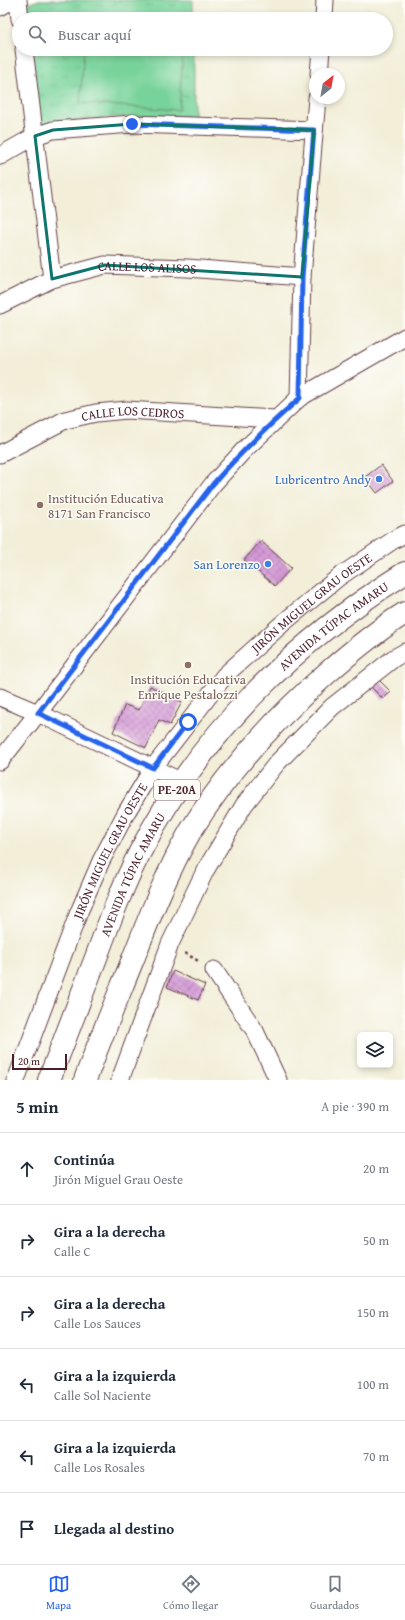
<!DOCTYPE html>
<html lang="es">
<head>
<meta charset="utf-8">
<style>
  :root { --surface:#fff; --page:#f6f6f7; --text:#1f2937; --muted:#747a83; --line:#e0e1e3; --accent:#2563eb }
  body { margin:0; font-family:"Gentium Book Plus",serif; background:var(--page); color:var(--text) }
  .controls { position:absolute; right:12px; bottom:12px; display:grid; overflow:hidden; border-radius:6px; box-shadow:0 2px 6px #0003 }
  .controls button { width:36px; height:36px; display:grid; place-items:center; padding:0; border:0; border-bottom:1px solid var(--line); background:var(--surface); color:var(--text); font:20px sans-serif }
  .compass { position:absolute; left:309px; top:68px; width:36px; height:36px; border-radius:50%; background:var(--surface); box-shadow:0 2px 6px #0003; rotate:31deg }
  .scale { position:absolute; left:12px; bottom:10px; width:55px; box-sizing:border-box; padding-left:4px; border:2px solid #4a1f2b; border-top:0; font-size:11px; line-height:14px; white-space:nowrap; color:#4a1f2b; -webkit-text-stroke:3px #fdfcf7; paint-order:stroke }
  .stop { position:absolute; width:12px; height:12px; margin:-9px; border:3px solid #2563eb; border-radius:50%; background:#fff }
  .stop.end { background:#2563eb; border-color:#fff; box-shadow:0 1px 4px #0008 }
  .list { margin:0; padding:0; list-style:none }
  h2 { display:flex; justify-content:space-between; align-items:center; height:52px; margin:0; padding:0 16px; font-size:17px }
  h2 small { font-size:13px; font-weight:400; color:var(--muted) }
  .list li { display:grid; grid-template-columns:26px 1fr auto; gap:12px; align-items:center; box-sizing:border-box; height:72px; padding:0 16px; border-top:1px solid var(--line) }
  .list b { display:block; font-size:15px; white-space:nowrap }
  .list p { margin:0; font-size:13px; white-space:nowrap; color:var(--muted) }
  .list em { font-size:13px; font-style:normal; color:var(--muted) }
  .icon { flex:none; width:22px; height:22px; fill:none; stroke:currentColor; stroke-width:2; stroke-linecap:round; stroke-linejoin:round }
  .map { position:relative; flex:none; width:405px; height:1080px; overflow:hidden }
  .search { position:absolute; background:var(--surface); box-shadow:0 2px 6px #0003; left:12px; right:12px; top:12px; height:44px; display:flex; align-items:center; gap:10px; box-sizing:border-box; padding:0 14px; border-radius:22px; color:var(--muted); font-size:15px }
  .sheet { height:484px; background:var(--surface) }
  nav { display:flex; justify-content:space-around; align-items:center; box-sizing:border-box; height:56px; border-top:1px solid var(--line); background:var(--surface); font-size:11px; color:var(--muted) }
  nav a { display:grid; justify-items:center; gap:2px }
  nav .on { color:var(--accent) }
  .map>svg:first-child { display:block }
  .park { fill:url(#park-tufts); stroke:#617962 }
  .garden { fill:#78d39a; stroke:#617962 }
  .building { fill:url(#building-cross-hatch) }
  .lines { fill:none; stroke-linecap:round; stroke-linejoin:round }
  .minor-casing { stroke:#633e45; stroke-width:19 }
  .trunk-casing { stroke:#633e45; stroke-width:24 }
  .path { stroke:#633e45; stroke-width:2.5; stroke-dasharray:3 3; stroke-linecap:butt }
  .minor { stroke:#fff; stroke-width:17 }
  .trunk { stroke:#fff; stroke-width:22 }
  .route { stroke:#2563eb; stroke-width:5 }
  .marked { fill:none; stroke:#0f766e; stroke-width:3; stroke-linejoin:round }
  .shop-dot { fill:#3f7fe0; stroke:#fdfcf7; stroke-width:1.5 }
  .education-dot { fill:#8d6e63; stroke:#fdfcf7; stroke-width:1.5 }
  .labels { text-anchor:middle; stroke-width:3; stroke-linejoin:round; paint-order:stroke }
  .shield { fill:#fdfcf7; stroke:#806168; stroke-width:1 }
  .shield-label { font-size:12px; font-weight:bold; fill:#4a1f2b }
  .street-label { font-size:13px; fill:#4a1f2b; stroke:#fdfcf7 }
  .shop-label { font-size:13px; fill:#366cbe; stroke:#fdfcf7; text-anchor:end }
  .education-label { font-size:13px; fill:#785e54; stroke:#fdfcf7; text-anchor:start }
</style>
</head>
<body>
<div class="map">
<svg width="405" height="1080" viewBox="0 0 405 1080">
  <defs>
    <pattern id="park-tufts" width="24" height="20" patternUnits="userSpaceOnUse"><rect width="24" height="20" fill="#78d39a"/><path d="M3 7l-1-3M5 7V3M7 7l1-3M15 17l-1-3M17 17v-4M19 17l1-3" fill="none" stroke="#69b585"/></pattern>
    <pattern id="building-cross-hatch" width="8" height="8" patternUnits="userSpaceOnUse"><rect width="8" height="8" fill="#d49ad7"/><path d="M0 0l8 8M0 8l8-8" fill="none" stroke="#ae7daf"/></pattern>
  </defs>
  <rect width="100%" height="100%" fill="#fdfcf7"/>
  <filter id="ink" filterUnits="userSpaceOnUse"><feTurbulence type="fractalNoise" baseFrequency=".025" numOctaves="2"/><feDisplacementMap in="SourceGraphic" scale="8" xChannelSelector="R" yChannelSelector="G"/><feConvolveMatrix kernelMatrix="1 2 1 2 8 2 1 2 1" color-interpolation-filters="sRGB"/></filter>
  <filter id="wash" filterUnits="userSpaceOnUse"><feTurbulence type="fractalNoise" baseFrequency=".012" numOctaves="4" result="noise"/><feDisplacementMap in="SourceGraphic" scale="16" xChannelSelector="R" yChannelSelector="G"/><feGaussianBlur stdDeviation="0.9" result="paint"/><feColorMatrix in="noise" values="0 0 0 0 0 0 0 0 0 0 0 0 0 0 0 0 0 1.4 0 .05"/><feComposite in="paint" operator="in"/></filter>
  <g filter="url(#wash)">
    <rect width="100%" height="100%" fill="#f2eed8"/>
    <g class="park">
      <path d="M39,0H193V19H27L25,5Z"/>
      <path d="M31,49H194V117C143,116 91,116 40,125Z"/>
    </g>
    <path class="garden" d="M84,49H143L183,52L179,110L80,103Z"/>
    <g id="blocks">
      <g class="building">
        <path d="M381,465L393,481L377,493L365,477Z"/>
        <path d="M261,541L291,568L275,586L244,560Z"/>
        <path d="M379,680L391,692L383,699L371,687Z"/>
        <path d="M150,686L182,702L170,725L159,720L146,748L113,732L125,705L139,710Z"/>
        <path d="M173,971L205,985L198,1000L167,987Z"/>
      </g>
    </g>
  </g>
  <g filter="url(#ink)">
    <use href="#blocks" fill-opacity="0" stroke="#633e45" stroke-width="1"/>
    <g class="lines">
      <g class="minor-casing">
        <g id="minor">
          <path d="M18,0L20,19"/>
          <path d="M0,7L12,0"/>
          <path d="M324,19L325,0"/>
          <path d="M24,49L52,279"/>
          <path d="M319,74L321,49"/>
          <path d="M0,156L35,136L53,130L132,124L314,130"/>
          <path id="s1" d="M0,305L52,279L105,265L187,268L302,277"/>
          <path d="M299,398L302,277L317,98"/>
          <path id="s2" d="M0,454L65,420L96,413L127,410L275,419"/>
          <path d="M0,697L38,713L182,782"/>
          <path d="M0,761L38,713L213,484L244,450L299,398L405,337"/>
          <path d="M214,970L255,1031L278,1080"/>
          <path id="s3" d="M16,1080L79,912L101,861L126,813L153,768L225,675L283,623L339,577L395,539L405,534"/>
          <path d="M120,1080L170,944L205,871L244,805L277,763L332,707L394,658L405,652"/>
        </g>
      </g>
      <g class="trunk-casing">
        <g id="trunk">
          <path id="s4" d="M49,1080C65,1038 81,996 97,955C110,920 123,885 140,852C199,736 295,641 405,573"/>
          <path d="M85,1080C100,1039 117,999 133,959C150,916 167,872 190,832C226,773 274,720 326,674C351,652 376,631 405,613"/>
        </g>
      </g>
      <path class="path" d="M185,953L200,962"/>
      <use href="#minor" class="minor"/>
      <use href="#trunk" class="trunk"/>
    </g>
  </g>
  <g class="lines" filter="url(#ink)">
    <path class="route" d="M132,124L314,130L302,277L300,398C269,425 240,453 213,484L38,713L153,768L188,722"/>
  </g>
  <path class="marked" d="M132,124L314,130L302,277L105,265L52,279L35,136L53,130Z"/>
  <g class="shop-dot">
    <circle cx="379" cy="479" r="4"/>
    <circle cx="268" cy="564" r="4"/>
  </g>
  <g class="education-dot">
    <circle cx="40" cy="505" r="4"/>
    <circle cx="188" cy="665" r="4"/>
  </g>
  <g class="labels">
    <rect class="shield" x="154" y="780" width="46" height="20" rx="3"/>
    <g class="shield-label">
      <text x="177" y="794">PE-20A</text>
    </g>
    <g class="street-label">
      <text dy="5" stroke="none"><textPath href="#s1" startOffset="155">CALLE LOS ALISOS</textPath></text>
      <text dy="5" stroke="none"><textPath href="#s2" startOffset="142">CALLE LOS CEDROS</textPath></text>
      <text dy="5" stroke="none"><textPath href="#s3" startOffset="572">JIRÓN MIGUEL GRAU OESTE</textPath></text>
      <text dy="5" stroke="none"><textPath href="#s4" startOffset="546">AVENIDA TÚPAC AMARU</textPath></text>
      <text dy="5" stroke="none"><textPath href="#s3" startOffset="248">JIRÓN MIGUEL GRAU OESTE</textPath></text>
      <text dy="5" stroke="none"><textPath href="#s4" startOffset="222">AVENIDA TÚPAC AMARU</textPath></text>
    </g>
    <g class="shop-label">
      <text x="371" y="484">Lubricentro Andy</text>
      <text x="260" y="569">San Lorenzo</text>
    </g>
    <g class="education-label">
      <text x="48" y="503">Institución Educativa<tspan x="48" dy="15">8171 San Francisco</tspan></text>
      <text x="188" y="684" text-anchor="middle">Institución Educativa<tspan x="188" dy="15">Enrique Pestalozzi</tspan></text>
    </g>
  </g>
</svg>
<div class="controls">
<button><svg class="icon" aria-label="layers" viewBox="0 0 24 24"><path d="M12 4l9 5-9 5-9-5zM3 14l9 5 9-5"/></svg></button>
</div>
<svg class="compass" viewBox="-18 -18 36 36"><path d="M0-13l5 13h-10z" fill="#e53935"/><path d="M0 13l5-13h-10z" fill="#747a83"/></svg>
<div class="scale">20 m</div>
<div class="stop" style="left:188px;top:722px"></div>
<div class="stop end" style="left:132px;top:124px"></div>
<div class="search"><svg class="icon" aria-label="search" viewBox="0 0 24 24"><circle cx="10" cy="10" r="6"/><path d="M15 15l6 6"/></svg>Buscar aquí</div>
</div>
<section class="sheet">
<h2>5 min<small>A pie · 390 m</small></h2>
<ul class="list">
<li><svg class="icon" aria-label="ahead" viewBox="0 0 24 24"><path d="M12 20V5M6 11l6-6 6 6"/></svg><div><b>Continúa</b><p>Jirón Miguel Grau Oeste</p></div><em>20 m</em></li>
<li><svg class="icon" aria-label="right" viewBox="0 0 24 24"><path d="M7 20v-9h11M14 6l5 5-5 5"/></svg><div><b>Gira a la derecha</b><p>Calle C</p></div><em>50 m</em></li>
<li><svg class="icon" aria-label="right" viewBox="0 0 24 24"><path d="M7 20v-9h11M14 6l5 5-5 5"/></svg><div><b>Gira a la derecha</b><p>Calle Los Sauces</p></div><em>150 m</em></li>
<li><svg class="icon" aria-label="left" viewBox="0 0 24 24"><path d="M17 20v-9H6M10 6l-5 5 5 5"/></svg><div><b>Gira a la izquierda</b><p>Calle Sol Naciente</p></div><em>100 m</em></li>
<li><svg class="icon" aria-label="left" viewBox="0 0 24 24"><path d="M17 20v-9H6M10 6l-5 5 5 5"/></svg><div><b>Gira a la izquierda</b><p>Calle Los Rosales</p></div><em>70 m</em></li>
<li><svg class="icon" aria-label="arrive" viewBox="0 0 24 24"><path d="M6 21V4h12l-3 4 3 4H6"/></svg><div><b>Llegada al destino</b></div></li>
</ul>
</section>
<nav>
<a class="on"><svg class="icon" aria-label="map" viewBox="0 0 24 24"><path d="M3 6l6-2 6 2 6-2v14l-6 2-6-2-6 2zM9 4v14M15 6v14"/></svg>Mapa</a>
<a><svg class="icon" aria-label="directions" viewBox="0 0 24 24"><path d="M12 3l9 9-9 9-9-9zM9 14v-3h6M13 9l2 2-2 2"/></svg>Cómo llegar</a>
<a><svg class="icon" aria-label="saved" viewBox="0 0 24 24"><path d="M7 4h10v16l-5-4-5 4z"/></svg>Guardados</a>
</nav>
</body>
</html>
